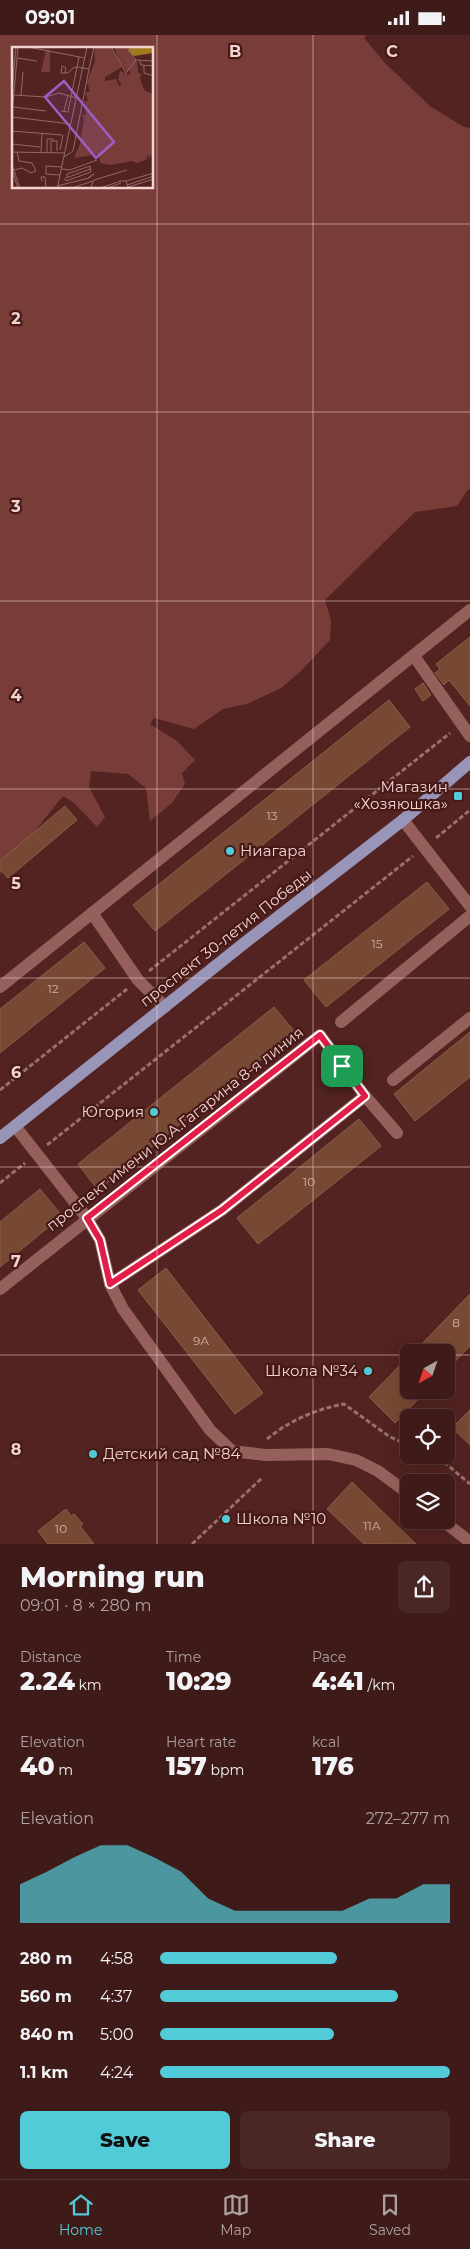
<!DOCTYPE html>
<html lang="en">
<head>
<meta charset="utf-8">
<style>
	:root { --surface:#3e1a18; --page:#492725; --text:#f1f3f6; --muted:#ada1a2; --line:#573837; --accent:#52cbd8 }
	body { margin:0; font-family:Montserrat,sans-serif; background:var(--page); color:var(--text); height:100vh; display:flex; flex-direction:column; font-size:19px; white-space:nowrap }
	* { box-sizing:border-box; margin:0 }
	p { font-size:16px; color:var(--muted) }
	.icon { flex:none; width:28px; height:28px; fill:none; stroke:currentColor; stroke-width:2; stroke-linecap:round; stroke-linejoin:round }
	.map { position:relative; height:1509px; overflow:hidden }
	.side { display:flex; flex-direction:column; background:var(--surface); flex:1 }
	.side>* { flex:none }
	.needle { width:32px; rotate:220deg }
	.tools { position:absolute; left:400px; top:1309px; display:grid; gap:10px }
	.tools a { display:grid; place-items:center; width:55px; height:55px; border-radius:8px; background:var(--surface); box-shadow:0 5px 20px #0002,0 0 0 1px var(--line); font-size:25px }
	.pin { position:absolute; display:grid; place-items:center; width:42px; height:42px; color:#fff; margin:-21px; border-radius:10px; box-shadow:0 2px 8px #0006 }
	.round { display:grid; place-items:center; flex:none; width:52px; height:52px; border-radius:8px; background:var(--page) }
	.summary { display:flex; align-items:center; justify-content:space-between; height:85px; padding:0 20px }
	h1 { font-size:28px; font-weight:800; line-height:38px }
	.metrics { display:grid; grid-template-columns:repeat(3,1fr); gap:8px; height:85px; padding:5px 20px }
	.metrics div { display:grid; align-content:center }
	.metrics b { font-size:25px; font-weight:800 }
	.metrics small { font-size:14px; font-weight:400 }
	.metrics p { font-size:14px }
	.chart { height:140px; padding:10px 20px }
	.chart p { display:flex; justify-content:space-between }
	.chart svg { width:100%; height:90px; margin-top:5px; fill:var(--accent); opacity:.7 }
	.button { display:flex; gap:10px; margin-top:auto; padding:10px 20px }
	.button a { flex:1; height:58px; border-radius:8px; background:var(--accent); color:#111; font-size:20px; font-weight:800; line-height:58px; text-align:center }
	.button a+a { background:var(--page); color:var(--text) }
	ul { padding:0 20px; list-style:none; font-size:16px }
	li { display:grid; grid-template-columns:80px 60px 1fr; align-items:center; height:38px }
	li i { height:12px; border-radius:6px; background:var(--accent) }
	.status { display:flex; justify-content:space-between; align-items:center; height:35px; padding:0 25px; background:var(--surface); direction:ltr }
	.status svg { height:14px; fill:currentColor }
	.menu { display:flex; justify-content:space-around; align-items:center; height:70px; border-top:1px solid var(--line); background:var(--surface); font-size:14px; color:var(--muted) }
	.menu a { display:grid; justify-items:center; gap:2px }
	.menu .active { color:var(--accent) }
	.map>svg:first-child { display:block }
	.green { fill:#783d39; fill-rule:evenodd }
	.building { fill:#774934; stroke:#8d5d48 }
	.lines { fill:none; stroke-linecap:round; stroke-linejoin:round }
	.path { stroke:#976f6b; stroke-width:3; stroke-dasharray:5 2.5; stroke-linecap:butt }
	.minor { stroke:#95605b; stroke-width:12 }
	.major { stroke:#9895b9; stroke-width:12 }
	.route-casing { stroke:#fff; stroke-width:10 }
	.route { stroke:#e11d48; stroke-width:6 }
	.grid { fill:none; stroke:#f2d3cf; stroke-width:1; stroke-opacity:0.55 }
	.poi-dot { fill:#52cbd8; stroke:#461917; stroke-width:2 }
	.labels { text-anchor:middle; stroke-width:4.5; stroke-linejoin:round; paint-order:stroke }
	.number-label { font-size:12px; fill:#d3b0a8 }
	.poi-label { font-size:15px; fill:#f2d3cf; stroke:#461917; text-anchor:end }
	.street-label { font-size:15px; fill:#f2d3cf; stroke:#461917 }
	.inset-road { fill:none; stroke:#926966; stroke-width:1 }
	.view { fill:#9f5ec4; fill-opacity:0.15; stroke:#9f5ec4; stroke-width:2.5 }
	.inset-edge { fill:none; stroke:#f2d3cf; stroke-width:2.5 }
	.grid-label { font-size:16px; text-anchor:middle; font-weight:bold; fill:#f2d3cf; stroke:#461917; stroke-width:4.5; stroke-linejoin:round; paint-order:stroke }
</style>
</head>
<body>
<div class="status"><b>09:01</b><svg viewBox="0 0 49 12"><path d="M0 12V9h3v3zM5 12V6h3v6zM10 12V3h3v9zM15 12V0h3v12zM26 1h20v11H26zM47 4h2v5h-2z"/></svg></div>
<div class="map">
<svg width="470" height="1509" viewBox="0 0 470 1509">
	<rect width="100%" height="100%" fill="#522320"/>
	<path class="green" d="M0 0H367L364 3 385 28 430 71 464 92 470 93V454L467 456 457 471 415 477 325 565 331 586 330 605 300 637 281 653 247 669 223 674 194 694 154 683 150 689 177 706 195 725 182 738 185 749 172 768 150 786 146 753 128 739 91 736 89 752 105 782 97 792 74 768 63 761 0 839ZM14 14H152V152H14Z"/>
	<g class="building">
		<path d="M470 602V671L449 645 444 650 435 638 440 634 436 629Z"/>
		<path d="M423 648 431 660 423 666 415 654Z"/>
		<path d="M389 665 410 692 155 896 133 870Z"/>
		<path d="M65 771 77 785 8 843 0 834V826Z"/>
		<path d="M427 847 449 874 326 972 304 945Z"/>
		<path d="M84 907 105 933 0 1018V974Z"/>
		<path d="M274 972 295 997 98 1155 78 1129Z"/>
		<path d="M470 997V1042L415 1086 394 1059Z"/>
		<path d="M359 1084 381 1111 258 1209 237 1183Z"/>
		<path d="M40 1154 62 1181 0 1232V1187Z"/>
		<path d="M166 1233 263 1358 235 1379 138 1255Z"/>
		<path d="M470 1259V1311L446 1336V1318H413Z"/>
		<path d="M409 1321V1355H427L395 1388 369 1362Z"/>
		<path d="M470 1375V1410L452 1393Z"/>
		<path d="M352 1447 416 1509H364L327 1474Z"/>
		<path d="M66 1474 71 1481 74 1479 83 1489 80 1491 94 1509H48L38 1496Z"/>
	</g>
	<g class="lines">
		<g class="path">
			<path d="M436 803 470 775"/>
			<path d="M149 936 450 698"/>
			<path d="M0 1055 127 954"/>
			<path d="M47 1110 413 821"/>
			<path d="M0 1148 25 1128"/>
			<path d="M267 1404C289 1386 316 1374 344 1369L390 1402 409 1410"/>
			<path d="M431 1420 439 1423 470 1449"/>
			<path d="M192 1509 262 1443"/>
		</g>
		<g class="minor">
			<path d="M414 621 470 701"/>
			<path d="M403 785 470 871"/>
			<path d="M92 878 138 945 165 972"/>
			<path d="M0 952 470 575"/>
			<path d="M341 987 470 881"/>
			<path d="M393 1045 470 983"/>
			<path d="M15 1091 87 1183 100 1205 110 1249 123 1274 210 1395 232 1416 265 1420 328 1419 356 1425 378 1436 409 1459"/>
			<path d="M110 1249 222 1175 365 1061"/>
			<path d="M0 1254 320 1000 365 1061 397 1098"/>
			<path d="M442 1485 470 1507"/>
		</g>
		<path class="major" d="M0 1103 247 906 403 785 470 727"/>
	</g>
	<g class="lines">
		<g class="route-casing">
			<path id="route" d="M320 1000 365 1061 222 1175 110 1249 100 1205 87 1183Z"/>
		</g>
		<use href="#route" class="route"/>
	</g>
	<path class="grid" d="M157 0V1509M313 0V1509M0 189H470M0 377H470M0 566H470M0 754H470M0 943H470M0 1132H470M0 1320H409M446 1320H470"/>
	<g class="poi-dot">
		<rect x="453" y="756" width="10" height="10" rx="2.5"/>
		<circle cx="230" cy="816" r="5"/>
		<circle cx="154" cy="1077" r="5"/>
		<circle cx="368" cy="1336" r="5"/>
		<circle cx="93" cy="1419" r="5"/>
		<circle cx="226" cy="1484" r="5"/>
	</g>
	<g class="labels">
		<g class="number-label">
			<text x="272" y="785">13</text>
			<text x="377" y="913">15</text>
			<text x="53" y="958">12</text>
			<text x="309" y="1151">10</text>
			<text x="456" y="1292">8</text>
			<text x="201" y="1310">9А</text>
			<text x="372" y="1495">11А</text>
			<text x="61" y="1498">10</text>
		</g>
		<g class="poi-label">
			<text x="448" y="757">Магазин<tspan x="448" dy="17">«Хозяюшка»</tspan></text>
			<text x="240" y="821" text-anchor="start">Ниагара</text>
			<text x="144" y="1082">Югория</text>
			<text x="358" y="1341">Школа №34</text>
			<text x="103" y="1424" text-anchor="start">Детский сад №84</text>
			<text x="236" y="1489" text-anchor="start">Школа №10</text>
		</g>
		<g class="street-label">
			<text transform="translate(226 903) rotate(-38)" y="5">проспект 30-летия Победы</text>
			<text transform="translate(175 1094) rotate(-38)" y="5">проспект имени Ю.А.Гагарина 8-я линия</text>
		</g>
	</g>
	<g transform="translate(12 12)">
		<rect width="141" height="141" fill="#522320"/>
		<path d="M82 0H98L110 20 93 30V34L104 32 107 39 110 37 106 33 108 24 118 28V23L115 25 107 13 102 0H113L125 15 126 26 141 30 129 27 128 31 132 43 141 47V110L138 108V112L136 108 134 113 125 116 120 114 99 118 88 116 87 107 62 111 68 97 72 73 70 68H74L72 54H76L73 46 78 44 75 35 83 14ZM34 3 38 4V25H29Z" fill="#783d39"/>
		<path d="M117 0H141V6L122 9 116 4Z" fill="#a07b1e"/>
		<path class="inset-road" d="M16 0 73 11M99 0 114 26 124 13M114 0 124 13 142 14M5 11 25 14M128 14 129 18 142 19M132 18V26L142 29M65 20 77 22 82 0M53 26 54 21 50 19 49 26H56L61 21 65 20M0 43 4 0M2 48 34 50 47 46 65 51M9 48 11 25M1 60 34 64M49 64 56 65 67 10M52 64 56 48M0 67 6 0M0 70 59 77M0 84 50 88M0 97 28 100M48 103 51 88M0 105 53 106M29 106 30 86M35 106V92H42M39 106V94H45V104M52 110 61 104 77 22M0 117 8 142M0 122 6 142M50 122 58 123 85 113M2 123 10 121 19 126 24 124 20 116 7 114 5 105M48 128 34 127V119L49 120M52 131 54 134 79 125 78 119 55 127V130M54 131 78 122M30 134 29 130H33L34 142M114 134 142 126M115 138 142 129M45 139 77 131 82 127 76 131M45 142 75 0M57 142 81 134M78 142 82 133 115 123M85 142 109 134H114L116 140 142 132M93 142 109 136"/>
		<path class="view" d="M52 34 102 95 84 111 33 50Z"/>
		<rect width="141" height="141" class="inset-edge"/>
	</g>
	<g class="grid-label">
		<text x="235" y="22">B</text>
		<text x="392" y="22">C</text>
		<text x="16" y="289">2</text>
		<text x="16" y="477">3</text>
		<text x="16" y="666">4</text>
		<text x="16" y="854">5</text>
		<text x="16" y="1043">6</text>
		<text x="16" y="1232">7</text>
		<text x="16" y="1420">8</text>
	</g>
</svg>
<div class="tools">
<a><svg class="needle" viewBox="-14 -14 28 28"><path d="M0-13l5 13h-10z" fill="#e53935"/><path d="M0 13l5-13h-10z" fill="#ada1a2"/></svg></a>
<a><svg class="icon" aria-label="locate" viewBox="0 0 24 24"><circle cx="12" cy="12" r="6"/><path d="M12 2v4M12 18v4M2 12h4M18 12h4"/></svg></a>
<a><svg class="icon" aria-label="layers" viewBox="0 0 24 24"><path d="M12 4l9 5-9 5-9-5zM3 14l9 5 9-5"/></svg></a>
</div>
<div class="pin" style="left:342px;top:1031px;background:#1e9e55"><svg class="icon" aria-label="arrive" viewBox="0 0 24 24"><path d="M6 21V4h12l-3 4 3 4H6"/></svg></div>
</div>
<section class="side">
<div class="summary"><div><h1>Morning run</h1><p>09:01 · 8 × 280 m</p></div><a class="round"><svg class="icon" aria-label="share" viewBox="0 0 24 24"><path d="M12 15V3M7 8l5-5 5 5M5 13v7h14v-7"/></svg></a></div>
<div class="metrics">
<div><p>Distance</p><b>2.24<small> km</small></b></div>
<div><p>Time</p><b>10:29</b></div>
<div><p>Pace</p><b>4:41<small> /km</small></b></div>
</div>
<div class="metrics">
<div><p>Elevation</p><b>40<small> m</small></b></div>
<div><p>Heart rate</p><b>157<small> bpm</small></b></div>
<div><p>kcal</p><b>176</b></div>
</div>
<div class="chart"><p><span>Elevation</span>272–277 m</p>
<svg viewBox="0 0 160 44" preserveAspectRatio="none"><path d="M0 44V25L10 19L20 12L30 6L40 6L50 12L60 19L70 32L80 38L90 38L100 38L110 38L120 38L130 32L140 32L150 25L160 25V44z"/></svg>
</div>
<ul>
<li><b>280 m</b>4:58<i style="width:61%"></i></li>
<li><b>560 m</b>4:37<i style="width:82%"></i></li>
<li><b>840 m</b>5:00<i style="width:60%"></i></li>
<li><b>1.1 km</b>4:24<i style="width:100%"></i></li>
</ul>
<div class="button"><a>Save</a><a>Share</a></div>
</section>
<nav class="menu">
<a class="active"><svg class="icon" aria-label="home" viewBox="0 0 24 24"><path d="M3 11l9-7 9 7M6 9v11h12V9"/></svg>Home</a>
<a><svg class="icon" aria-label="map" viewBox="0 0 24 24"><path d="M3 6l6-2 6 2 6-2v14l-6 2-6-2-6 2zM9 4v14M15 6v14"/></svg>Map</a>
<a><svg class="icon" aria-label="saved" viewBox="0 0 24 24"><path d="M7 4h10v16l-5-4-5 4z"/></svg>Saved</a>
</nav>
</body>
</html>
